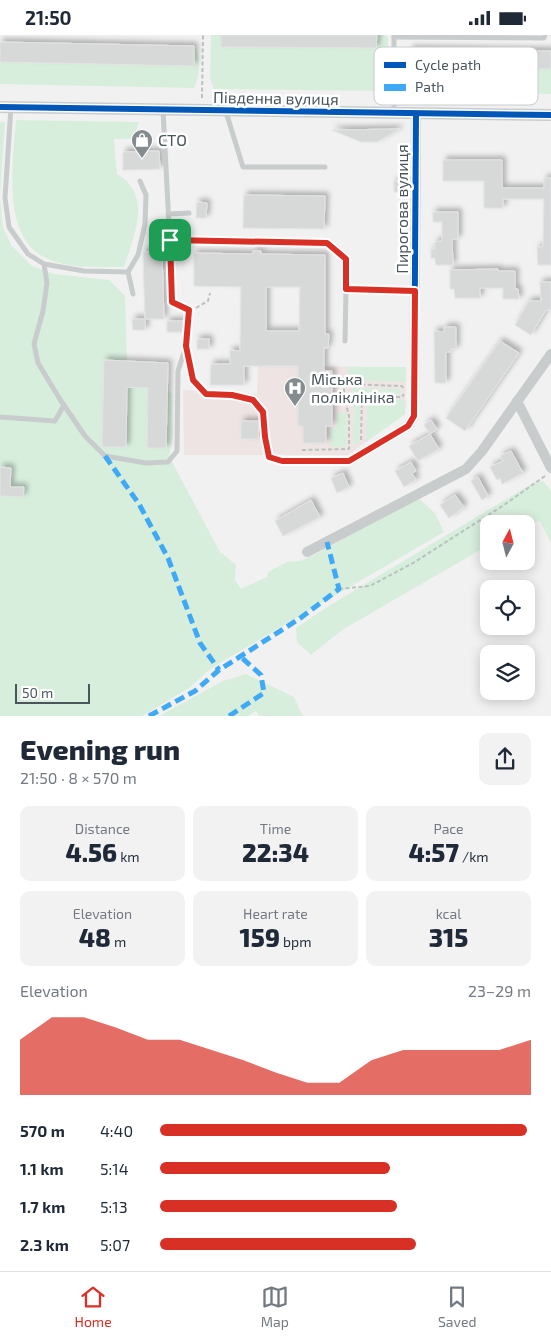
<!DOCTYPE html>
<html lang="en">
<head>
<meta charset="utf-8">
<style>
	:root { --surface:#fff; --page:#f2f2f3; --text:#1f2937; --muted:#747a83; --line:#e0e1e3; --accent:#d93025 }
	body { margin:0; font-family:"Exo 2",sans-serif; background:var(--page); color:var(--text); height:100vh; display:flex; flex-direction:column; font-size:19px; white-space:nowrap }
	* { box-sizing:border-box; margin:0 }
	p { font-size:16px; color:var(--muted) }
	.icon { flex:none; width:28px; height:28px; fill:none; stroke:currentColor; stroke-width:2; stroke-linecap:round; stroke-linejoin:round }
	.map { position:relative; height:681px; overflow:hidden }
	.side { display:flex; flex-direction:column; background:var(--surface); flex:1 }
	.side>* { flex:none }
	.needle { width:32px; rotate:7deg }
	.fabs { position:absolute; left:480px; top:480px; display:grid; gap:10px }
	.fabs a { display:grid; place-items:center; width:55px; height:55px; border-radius:10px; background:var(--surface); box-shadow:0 2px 12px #0003; font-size:25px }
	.scale { position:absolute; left:15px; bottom:12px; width:75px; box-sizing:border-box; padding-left:5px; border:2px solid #4a565b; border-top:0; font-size:14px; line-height:18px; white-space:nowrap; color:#4a565b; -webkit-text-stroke:4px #fff; paint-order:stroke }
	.pin { position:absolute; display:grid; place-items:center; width:42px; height:42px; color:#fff; margin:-21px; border-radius:10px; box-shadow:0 2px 8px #0006 }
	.round { display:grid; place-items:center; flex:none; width:52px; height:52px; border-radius:10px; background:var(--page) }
	.headline { display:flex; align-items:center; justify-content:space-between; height:85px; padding:0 20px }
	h1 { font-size:28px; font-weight:800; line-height:38px }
	.metrics { display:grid; grid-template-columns:repeat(3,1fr); gap:8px; height:85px; padding:5px 20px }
	.metrics div { display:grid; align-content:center; border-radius:10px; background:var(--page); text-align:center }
	.metrics b { font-size:25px; font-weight:800 }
	.metrics small { font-size:14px; font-weight:400 }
	.metrics p { font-size:14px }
	.chart { height:140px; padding:10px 20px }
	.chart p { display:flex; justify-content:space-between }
	.chart svg { width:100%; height:90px; margin-top:5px; fill:var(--accent); opacity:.7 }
	ul { padding:0 20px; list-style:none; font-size:16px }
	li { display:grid; grid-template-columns:80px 60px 1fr; align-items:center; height:38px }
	li i { height:12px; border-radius:6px; background:var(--accent) }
	.status { display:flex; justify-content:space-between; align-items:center; height:35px; padding:0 25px; background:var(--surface); direction:ltr }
	.status svg { height:14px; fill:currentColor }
	.dock { display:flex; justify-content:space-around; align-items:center; height:70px; border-top:1px solid var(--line); background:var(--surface); font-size:14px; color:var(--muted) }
	.dock a { display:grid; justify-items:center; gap:2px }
	.dock .current { color:var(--accent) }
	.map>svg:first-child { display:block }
	.medical { fill:#eee4e4 }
	.green { fill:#d8eedd }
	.building { fill:#d7d9d9; stroke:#e3e3e4; fill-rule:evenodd; filter:url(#shadow) }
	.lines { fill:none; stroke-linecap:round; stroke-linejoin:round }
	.path { stroke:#b9c3be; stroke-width:2; stroke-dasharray:4 2.5; stroke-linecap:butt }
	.service { stroke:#c9cccc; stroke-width:5 }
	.minor { stroke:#c9cccc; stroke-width:10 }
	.tertiary { stroke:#c9cccc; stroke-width:12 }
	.quiet { stroke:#3fa9f5; stroke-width:5; stroke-dasharray:10 5; stroke-linecap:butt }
	.cycleway-casing { stroke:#fff; stroke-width:9 }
	.cycleway { stroke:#0057b8; stroke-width:6 }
	.route-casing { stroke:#fff; stroke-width:10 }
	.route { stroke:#d93025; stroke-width:6 }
	.labels { text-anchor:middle; stroke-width:5; stroke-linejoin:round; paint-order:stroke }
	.street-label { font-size:16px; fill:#4a565b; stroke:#fff }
	.poi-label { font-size:16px; fill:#4a565b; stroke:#fff; text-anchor:start }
	.key { fill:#fff; stroke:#c9ccce; stroke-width:1 }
	.key-label { font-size:14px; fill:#4a565b }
</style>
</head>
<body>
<div class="status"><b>21:50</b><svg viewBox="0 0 49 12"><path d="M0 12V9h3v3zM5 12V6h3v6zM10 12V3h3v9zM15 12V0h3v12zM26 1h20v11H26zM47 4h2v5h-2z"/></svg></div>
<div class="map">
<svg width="551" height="681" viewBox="0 0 551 681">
	<defs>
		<filter id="shadow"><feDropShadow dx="3.5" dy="-3.5" stdDeviation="2.5" flood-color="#0004"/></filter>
	</defs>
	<rect width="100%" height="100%" fill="#f1f1f1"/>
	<path class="medical" d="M258 331 406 332 405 379 348 420H184L183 355 257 359Z"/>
	<g class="green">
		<path d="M211 0H221V12L376 13 377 0H385L388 3V51L382 56 214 54 210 44Z"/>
		<path d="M0 7V27L193 31 194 11C202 24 200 39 194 53L0 49Z"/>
		<path d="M410 14V32L551 34V59L405 56 401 52V22Z"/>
		<path d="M16 85 139 87 136 96 130 104H114L117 139C153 160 134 201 124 232 100 232 70 234 48 224 0 204 13 126 16 85Z"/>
		<path d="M0 87H5L0 162 3 192 11 210 32 231 54 239 109 245 125 261 127 326 104 325 103 351 167 354 172 359 173 400 169 421 221 519 222 518 236 530 235 545 241 554 267 542 268 537 287 527 300 526 312 521 418 463 435 478 444 497 228 623 209 635 189 653 142 681H0Z"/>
		<path d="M348 332H406V347L347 345Z"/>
		<path d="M353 353 401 354 400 359 353 358Z"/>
		<path d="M367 364 406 365 405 379 366 407Z"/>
		<path d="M354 365H360L359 409 353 408Z"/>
		<path d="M336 378H346V412H330V393H336Z"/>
		<path d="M543 446 551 456V508L540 486 526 490V489H489V510L342 595 311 620 297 607 296 593 327 572 533 448Z"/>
		<path d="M246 639 294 662 303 681H259L256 676 248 681H159L223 646Z"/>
	</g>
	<g class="building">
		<path d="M221 0H377L376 13 221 12Z"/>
		<path d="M0 7 194 11V31L0 27Z"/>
		<path d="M410 14 551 16V34L410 32Z"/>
		<path d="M400 94 377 107H361L332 95Z"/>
		<path d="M159 116 160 134 123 135V117Z"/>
		<path d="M443 125H502V153H544V143H551V230H538L537 212H543L544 164H503V173H484V146H443Z"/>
		<rect x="394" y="146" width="10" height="11"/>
		<path d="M244 160 325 161 324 194 243 193Z"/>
		<path d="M197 167 207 168 206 183H196Z"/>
		<path d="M433 177H458V204H452L453 230H436L435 223H431V214H435V207L442 206V187H433Z"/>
		<path d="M162 216 164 284H145L143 217Z"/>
		<path d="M253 216H261V219L325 220V299H329L328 313H324V336H332V391H326V408H303V391H298V331H244V350H210L211 329H230V315L240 316 241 252 194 251V218L253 219ZM266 252H300L299 296H266Z"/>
		<path d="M498 234V236H515V254H518L519 264H503V253H480V263H455L454 254H450V235Z"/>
		<path d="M540 247H551V275H546L531 300 515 290 529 266H541Z"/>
		<path d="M132 284H145V295H133Z"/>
		<rect x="167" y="286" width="16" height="11"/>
		<path d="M444 292H456V314H451V317H446V348H435L434 296 444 297Z"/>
		<rect x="197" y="304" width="12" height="10"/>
		<path d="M500 306 519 318 465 396 446 383Z"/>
		<path d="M104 325 168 328 166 413H147L148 353 127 352 126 412H102Z"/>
		<path d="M431 385 437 394 430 399 424 390Z"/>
		<path d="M241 386H259L258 404H241Z"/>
		<path d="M430 399 439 414 418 426 409 411Z"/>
		<path d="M511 416 523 438 502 449 500 443 497 445 490 432 503 426 500 421Z"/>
		<path d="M411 427 416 436 412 438 416 445 404 452 395 436Z"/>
		<path d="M0 432 11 433 10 452H24L23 462 0 461Z"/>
		<path d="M343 438 349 452 337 458 331 443Z"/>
		<path d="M478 442 488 461 482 465 471 446Z"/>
		<path d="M455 460 464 472 449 483 440 470Z"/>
		<path d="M311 465 320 482 283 501 275 486Z"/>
	</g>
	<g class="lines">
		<g class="path">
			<path d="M202 63 203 0"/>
			<path d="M196 273 208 266 210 258"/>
			<path d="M344 361 402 362 404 359"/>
			<path d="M361 405 362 361"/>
			<path d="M302 415 349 414V381L344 361V349L402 351 404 354"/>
			<path d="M339 554 370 551 413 528 504 470 545 441"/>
		</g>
		<g class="service">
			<path d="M394 0V78"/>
			<path d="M394 2 544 3 545 0"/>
			<path d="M11 72 5 163 9 192 28 219 44 229 84 236 128 237"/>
			<path d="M226 77 243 132H325"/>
			<path d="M168 179 189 178"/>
			<path d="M170 205 327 208 346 224V254L414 256"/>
			<path d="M44 229 47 248 43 276 34 309 38 328 61 366 85 401 105 421 146 428 168 427 177 416 178 336 186 311 189 275 173 267 163 75"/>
			<path d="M133 259 128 237 138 220 145 189 146 160 140 146"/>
			<path d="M345 306 346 254"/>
			<path d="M186 312 193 345 206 359 232 360 253 365 263 377 265 402 269 422 282 426H301"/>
			<path d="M0 382 55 386 64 370"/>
		</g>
		<g class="minor">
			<path d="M517 366 551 433"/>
			<path d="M301 426H349L408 391 414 381 416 79"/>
			<path d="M307 517 466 434 482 416 551 319"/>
		</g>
		<path class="tertiary" d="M0 72 551 80"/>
		<g class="quiet">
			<path d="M105 421 139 469 168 523 200 608 219 635"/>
			<path d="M149 681 195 656 219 635 299 584 339 554 327 507"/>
			<path d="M229 681 264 658 261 640 240 621"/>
		</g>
		<g class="cycleway-casing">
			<g id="cycleway">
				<path d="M0 72 551 80"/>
				<path d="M301 426H349L408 391 414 381 416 79"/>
			</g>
		</g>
		<use href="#cycleway" class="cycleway"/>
	</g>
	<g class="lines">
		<g class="route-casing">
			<path id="route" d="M170 205 327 208 346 224V254L415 256 414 381 408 391 349 426H282L269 422 265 402 263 377 253 365 232 360 206 359 193 345 186 311 189 275 172 267Z"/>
		</g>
		<use href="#route" class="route"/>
	</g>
	<defs>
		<g id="shop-pin" transform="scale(1.125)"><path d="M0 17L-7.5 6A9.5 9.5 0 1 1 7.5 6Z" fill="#848c90" stroke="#fff"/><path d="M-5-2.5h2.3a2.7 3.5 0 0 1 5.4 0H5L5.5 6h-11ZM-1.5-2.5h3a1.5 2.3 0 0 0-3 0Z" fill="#fff"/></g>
		<g id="hospital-pin" transform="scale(1.125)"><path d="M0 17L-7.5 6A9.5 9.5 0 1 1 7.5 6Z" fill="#848c90" stroke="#fff"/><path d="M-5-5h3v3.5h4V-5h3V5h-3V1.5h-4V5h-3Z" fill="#fff"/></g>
	</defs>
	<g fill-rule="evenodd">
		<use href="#shop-pin" x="142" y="105"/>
		<use href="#hospital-pin" x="295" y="353"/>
	</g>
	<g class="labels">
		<g class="street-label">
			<text transform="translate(276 63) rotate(1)" y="6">Південна вулиця</text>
			<text transform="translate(402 174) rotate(-90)" y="6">Пирогова вулиця</text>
		</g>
		<g class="poi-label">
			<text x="158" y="111">СТО</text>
			<text x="311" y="350">Міська<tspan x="311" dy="18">поліклініка</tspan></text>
		</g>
	</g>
	<rect x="374" y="12" width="164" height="58" rx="8" class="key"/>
	<rect x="384" y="27" width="22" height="6" fill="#0057b8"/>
	<rect x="384" y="49" width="22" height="7" fill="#3fa9f5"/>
	<g class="key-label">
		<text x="415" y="35">Cycle path</text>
		<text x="415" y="57">Path</text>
	</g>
</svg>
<div class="fabs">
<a><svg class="needle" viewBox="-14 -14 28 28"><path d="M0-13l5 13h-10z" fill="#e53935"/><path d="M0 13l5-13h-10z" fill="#747a83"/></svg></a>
<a><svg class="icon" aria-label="locate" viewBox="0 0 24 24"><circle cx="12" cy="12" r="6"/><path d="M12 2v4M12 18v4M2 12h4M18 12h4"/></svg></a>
<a><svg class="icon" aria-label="layers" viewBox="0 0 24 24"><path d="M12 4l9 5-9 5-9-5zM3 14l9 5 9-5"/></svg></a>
</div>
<div class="scale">50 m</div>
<div class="pin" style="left:170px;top:205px;background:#1e9e55"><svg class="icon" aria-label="arrive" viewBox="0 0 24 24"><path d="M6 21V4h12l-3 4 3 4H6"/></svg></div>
</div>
<section class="side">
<div class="headline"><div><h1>Evening run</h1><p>21:50 · 8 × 570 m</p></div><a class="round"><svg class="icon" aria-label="share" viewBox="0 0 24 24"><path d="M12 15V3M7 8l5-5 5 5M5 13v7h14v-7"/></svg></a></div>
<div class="metrics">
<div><p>Distance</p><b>4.56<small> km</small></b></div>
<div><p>Time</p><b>22:34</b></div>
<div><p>Pace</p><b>4:57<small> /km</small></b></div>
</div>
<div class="metrics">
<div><p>Elevation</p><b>48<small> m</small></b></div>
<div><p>Heart rate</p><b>159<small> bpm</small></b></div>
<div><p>kcal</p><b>315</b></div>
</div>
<div class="chart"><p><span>Elevation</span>23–29 m</p>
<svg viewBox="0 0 160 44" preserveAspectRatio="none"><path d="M0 44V17L10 6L20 6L30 11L40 17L50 17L60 22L70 27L80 33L90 38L100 38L110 27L120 22L130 22L140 22L150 22L160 17V44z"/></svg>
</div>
<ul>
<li><b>570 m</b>4:40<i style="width:99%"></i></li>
<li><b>1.1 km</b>5:14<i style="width:62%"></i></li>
<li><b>1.7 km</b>5:13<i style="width:64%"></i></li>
<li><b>2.3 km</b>5:07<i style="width:69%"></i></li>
</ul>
</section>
<nav class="dock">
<a class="current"><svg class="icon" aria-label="home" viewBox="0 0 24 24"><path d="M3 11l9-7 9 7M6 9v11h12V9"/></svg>Home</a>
<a><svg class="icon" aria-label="map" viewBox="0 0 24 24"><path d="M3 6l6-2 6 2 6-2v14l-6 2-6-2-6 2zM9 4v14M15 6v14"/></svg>Map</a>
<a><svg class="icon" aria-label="saved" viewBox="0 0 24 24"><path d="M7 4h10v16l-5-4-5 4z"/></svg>Saved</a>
</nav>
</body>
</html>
